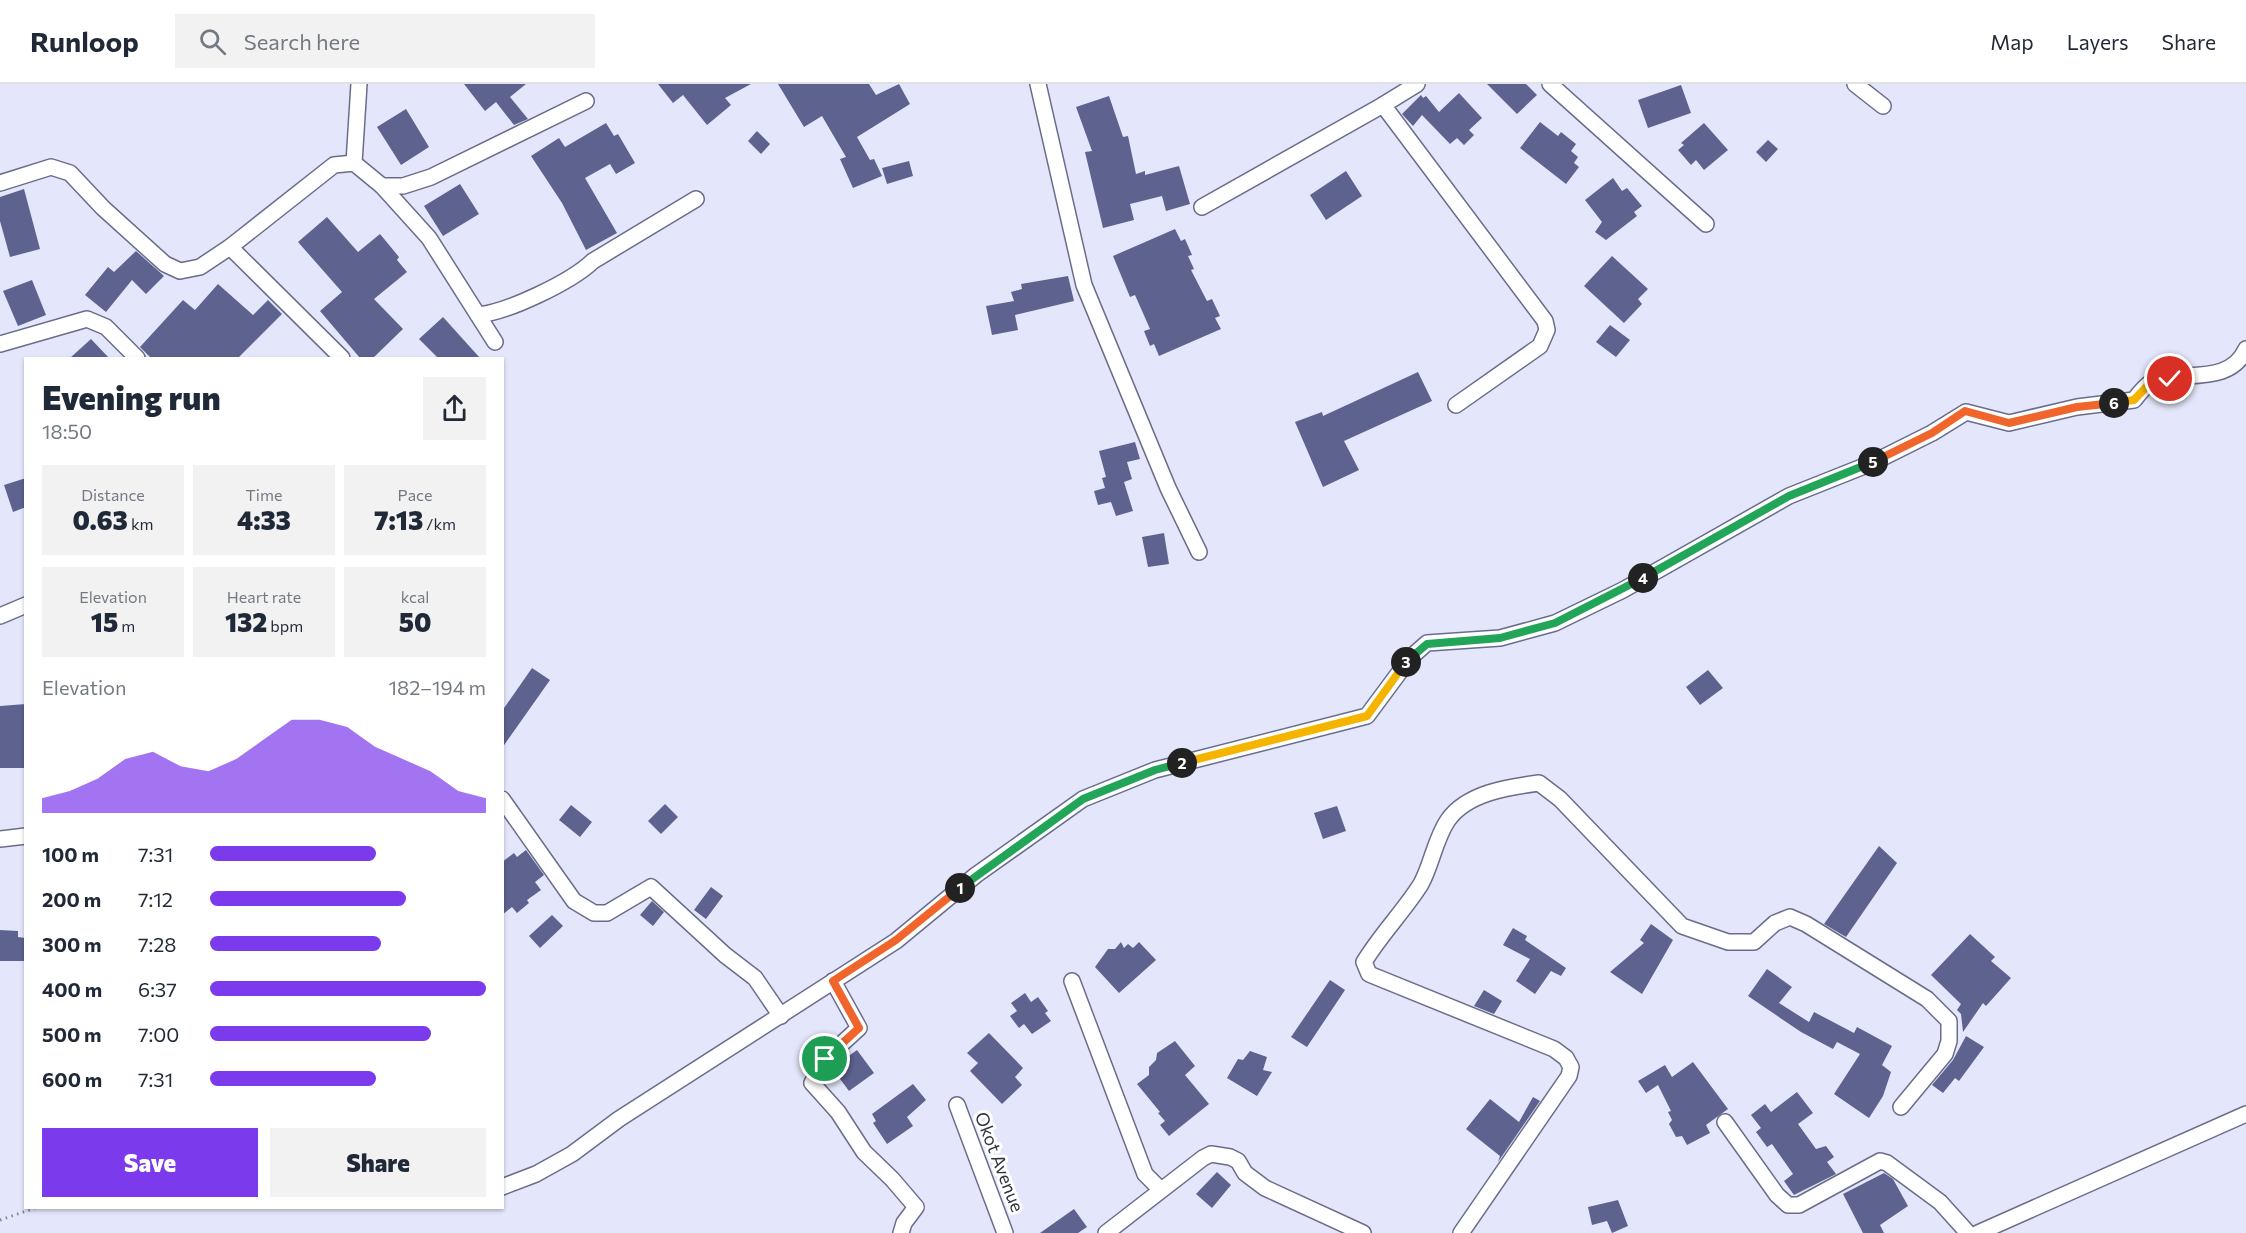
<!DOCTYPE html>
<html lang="en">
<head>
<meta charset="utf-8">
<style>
	:root { --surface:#fff; --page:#f2f2f3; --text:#1f2937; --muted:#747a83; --line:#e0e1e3; --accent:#7c3aed }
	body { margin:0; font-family:Commissioner,sans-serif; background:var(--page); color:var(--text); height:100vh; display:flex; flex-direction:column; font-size:22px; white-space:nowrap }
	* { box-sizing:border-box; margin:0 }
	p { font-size:20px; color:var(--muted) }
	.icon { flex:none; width:33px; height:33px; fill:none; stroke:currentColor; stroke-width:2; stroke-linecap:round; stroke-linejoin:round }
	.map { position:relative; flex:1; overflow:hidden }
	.sheet { position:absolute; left:24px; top:273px; width:480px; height:852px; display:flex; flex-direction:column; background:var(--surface); border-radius:0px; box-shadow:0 2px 4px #0004 }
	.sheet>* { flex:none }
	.pin { position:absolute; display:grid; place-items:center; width:51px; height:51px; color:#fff; margin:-26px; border:3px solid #fff; border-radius:50%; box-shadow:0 2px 6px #0007 }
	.km { position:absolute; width:30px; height:30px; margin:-15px; border-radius:50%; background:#222; color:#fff; font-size:16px; line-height:30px; text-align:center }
	.round { display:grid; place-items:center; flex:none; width:63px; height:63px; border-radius:0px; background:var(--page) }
	.overview { display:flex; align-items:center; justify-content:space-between; height:102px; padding:0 18px }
	h1 { font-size:33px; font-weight:800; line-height:45px }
	.metrics { display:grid; grid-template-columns:repeat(3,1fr); gap:9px; height:102px; padding:6px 18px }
	.metrics div { display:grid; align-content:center; border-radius:0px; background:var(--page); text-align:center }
	.metrics b { font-size:26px; font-weight:800 }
	.metrics small { font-size:16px; font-weight:400 }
	.metrics p { font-size:16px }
	.chart { height:168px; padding:12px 18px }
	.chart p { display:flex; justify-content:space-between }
	.chart svg { width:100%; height:108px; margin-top:6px; fill:var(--accent); opacity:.7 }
	.action { display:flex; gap:12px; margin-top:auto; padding:12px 18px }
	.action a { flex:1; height:69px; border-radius:0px; background:var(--accent); color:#fff; font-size:24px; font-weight:800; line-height:69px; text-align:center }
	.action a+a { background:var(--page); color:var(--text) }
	ul { padding:0 18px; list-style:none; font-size:20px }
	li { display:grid; grid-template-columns:96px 72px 1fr; align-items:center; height:45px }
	li i { height:15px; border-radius:8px; background:var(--accent) }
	header { display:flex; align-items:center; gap:36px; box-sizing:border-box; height:84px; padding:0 30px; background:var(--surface); border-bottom:2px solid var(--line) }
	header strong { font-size:28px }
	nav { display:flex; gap:33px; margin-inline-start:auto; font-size:21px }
	.search { width:420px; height:54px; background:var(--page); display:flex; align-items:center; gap:15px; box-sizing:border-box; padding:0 21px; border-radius:0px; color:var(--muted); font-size:22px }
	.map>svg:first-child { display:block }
	.building { fill:#5d628f }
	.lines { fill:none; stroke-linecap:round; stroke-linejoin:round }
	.street-casing { stroke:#696d8a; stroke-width:18 }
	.path { stroke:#838595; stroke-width:3; stroke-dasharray:1.5 4.5; stroke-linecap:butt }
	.street { stroke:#fff; stroke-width:15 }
	.split-1-casing { stroke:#fff; stroke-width:12 }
	.split-2-casing { stroke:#fff; stroke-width:12 }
	.split-3-casing { stroke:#fff; stroke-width:12 }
	.split-4-casing { stroke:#fff; stroke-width:12 }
	.split-5-casing { stroke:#fff; stroke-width:12 }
	.split-6-casing { stroke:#fff; stroke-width:12 }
	.split-7-casing { stroke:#fff; stroke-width:12 }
	.split-1 { stroke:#f0652b; stroke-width:8 }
	.split-2 { stroke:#22a559; stroke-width:8 }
	.split-3 { stroke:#f5b400; stroke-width:8 }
	.split-4 { stroke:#22a559; stroke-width:8 }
	.split-5 { stroke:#22a559; stroke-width:8 }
	.split-6 { stroke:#f0652b; stroke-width:8 }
	.split-7 { stroke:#f5b400; stroke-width:8 }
	.labels { text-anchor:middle; stroke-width:6; stroke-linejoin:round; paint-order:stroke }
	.street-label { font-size:18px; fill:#323340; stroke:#fff }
</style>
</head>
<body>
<header>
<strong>Runloop</strong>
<div class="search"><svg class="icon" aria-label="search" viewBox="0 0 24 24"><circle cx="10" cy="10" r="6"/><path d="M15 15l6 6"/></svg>Search here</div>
<nav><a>Map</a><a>Layers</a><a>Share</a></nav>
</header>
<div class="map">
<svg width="2246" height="1149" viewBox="0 0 2246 1149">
	<rect width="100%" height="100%" fill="#e4e7fb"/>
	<g class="building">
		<path d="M464 0H526L510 13 528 35 514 41 496 18 485 27Z"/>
		<path d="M658 0H751L725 14 731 21 707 41 683 11 673 19Z"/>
		<path d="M778 0H869L876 11 899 0 910 20 857 53 870 76 874 75 882 92 853 104 840 75 846 73 822 32 804 43Z"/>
		<path d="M1487 0H1526L1537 11 1517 30Z"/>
		<path d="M1681 1 1691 29 1648 44 1638 16Z"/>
		<path d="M1459 9 1482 34 1469 46 1474 51 1464 61 1457 54 1450 60 1422 31 1413 42 1402 30 1421 11 1423 14 1426 12 1439 28Z"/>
		<path d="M1109 12 1123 53 1128 52 1136 90 1145 87V91L1179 82 1190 120 1166 127 1162 112 1130 120 1134 136 1103 144 1085 68 1092 67 1076 23Z"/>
		<path d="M406 25 429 63 401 81 377 43Z"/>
		<path d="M1540 38 1558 52 1561 48 1576 60 1571 67 1578 73 1574 79 1579 83 1566 100 1520 64Z"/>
		<path d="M606 39 614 52 618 50 635 79 616 90 610 80 585 94 617 149 586 166 562 119 531 72 559 54 565 63Z"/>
		<path d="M1704 39 1728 66 1704 86 1696 76 1691 81 1678 66 1684 61 1681 59Z"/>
		<path d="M757 47 770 60 761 70 748 57Z"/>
		<path d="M1768 56 1778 65 1766 78 1756 68Z"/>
		<path d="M909 77 913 92 887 100 882 84Z"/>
		<path d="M1346 87 1362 112 1326 136 1310 111Z"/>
		<path d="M1613 94 1622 107 1627 104 1642 122 1634 128 1637 132 1606 156 1595 148 1602 138 1585 116Z"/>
		<path d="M460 100 479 130 443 152 424 122Z"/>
		<path d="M24 105 40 165 10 173 0 137V113Z"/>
		<path d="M327 133 358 168 380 150 399 173 397 176 407 188 374 215 403 245 373 274H360L320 227 342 208 298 158Z"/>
		<path d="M1175 145 1181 157 1185 155 1192 171 1188 172 1194 185 1191 186 1207 217 1212 215 1220 232 1215 234 1221 245 1159 272 1154 260 1150 262 1144 247 1150 245 1135 211 1130 213 1113 172Z"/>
		<path d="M136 167 164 192 146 210 132 196 106 228 85 211 108 183 114 188Z"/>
		<path d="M1612 172 1648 205 1638 215 1642 220 1624 239 1584 202Z"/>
		<path d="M1068 192 1074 217 1015 231 1018 246 992 251 986 222 1014 217 1011 208 1022 205 1021 200Z"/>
		<path d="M32 196 46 231 18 242 3 207Z"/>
		<path d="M218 200 253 231 268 216 282 230 238 274H151L140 263 183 216 195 226Z"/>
		<path d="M443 233 480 274H438L419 255Z"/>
		<path d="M1610 241 1630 256 1616 273 1596 258Z"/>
		<path d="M91 255 109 274H70Z"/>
		<path d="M1418 288 1432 317 1344 357 1359 386 1323 403 1295 338 1322 328 1323 332Z"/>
		<path d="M1135 358 1140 375 1127 378 1132 395 1124 398 1133 427 1116 432 1111 418 1098 421 1094 407 1105 404 1102 394 1106 393 1099 367Z"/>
		<path d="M26 394V423L13 428 4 401Z"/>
		<path d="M1164 449 1169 480 1148 483 1142 453Z"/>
		<path d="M532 584 550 596 502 664V627Z"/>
		<path d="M1708 586 1723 604 1700 621 1686 603Z"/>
		<path d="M26 620V684H0V622Z"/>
		<path d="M665 720 678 733 661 750 648 737Z"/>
		<path d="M571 721 592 738 580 753 559 736Z"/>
		<path d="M1337 722 1346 747 1323 755 1314 729Z"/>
		<path d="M1879 762 1897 779 1846 853 1824 840Z"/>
		<path d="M526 766 544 791 535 798 541 806 527 816 529 819 517 829 512 823 502 831V778L514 769 517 773Z"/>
		<path d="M711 803 723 812 706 835 694 826Z"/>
		<path d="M652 817 664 828 653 842 640 831Z"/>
		<path d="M552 831 563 842 540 864 529 852Z"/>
		<path d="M1651 840 1673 856 1642 910 1610 888 1644 859 1640 856Z"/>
		<path d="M1513 844 1527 852 1525 856 1566 884 1561 892 1551 887 1535 910 1516 897 1530 875 1503 861Z"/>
		<path d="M0 846 18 847V853L26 854V877H0Z"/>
		<path d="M1970 850 1995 873 1991 877 2011 894 1986 922 1983 919 1963 948 1961 930 1957 926 1961 920 1931 891Z"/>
		<path d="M1121 858 1124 864 1128 860 1133 864 1139 858 1156 876 1119 909 1095 883 1108 865H1115Z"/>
		<path d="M1767 885 1792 903 1779 919 1809 938 1814 928 1854 949 1857 943 1892 962 1882 981 1891 988 1883 1012 1869 1034 1834 1010 1860 970 1837 958 1833 965 1801 948 1748 912Z"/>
		<path d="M1330 896 1345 906 1307 963 1291 953Z"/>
		<path d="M1484 906 1502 917 1494 930 1474 922Z"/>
		<path d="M1025 909 1031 918 1038 913 1048 927 1045 929 1051 937 1032 950 1024 940 1019 944 1010 932 1017 927 1011 919Z"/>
		<path d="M989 949 1023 984 1015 993 1022 1001 1002 1020 970 987 978 979 967 969Z"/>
		<path d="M1966 952 1984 963 1959 997 1955 994 1943 1009 1932 1001 1953 976Z"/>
		<path d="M1175 957 1195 982 1185 991 1209 1020 1169 1052 1160 1041 1165 1037 1158 1029 1160 1028 1137 1000 1149 991V983L1156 976 1157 969Z"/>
		<path d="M857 966 874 989 849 1007 832 984Z"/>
		<path d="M1250 967 1267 973 1263 986 1272 988 1257 1012 1227 994 1238 975 1243 976Z"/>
		<path d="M1693 978 1728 1025 1706 1041 1710 1049 1687 1061 1682 1052 1676 1053 1669 1040 1672 1036 1668 1028 1671 1027 1658 1001 1646 1009 1638 997 1665 981 1672 993Z"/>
		<path d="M913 1000 926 1016 907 1033 913 1042 887 1060 873 1039 876 1037 872 1030Z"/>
		<path d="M1797 1008 1813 1029 1798 1040 1816 1065 1826 1062 1834 1073 1827 1078 1836 1090 1794 1111 1784 1097 1793 1090 1772 1060 1767 1063 1756 1048 1761 1044 1751 1031 1765 1020 1771 1028Z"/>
		<path d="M1533 1013 1540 1017 1498 1078 1500 1072 1466 1045 1490 1015 1519 1038Z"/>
		<path d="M1217 1088 1231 1101 1212 1124 1196 1110Z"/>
		<path d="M1884 1089 1893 1095 1908 1122 1880 1141 1884 1149H1863L1843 1110Z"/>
		<path d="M1618 1116 1628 1142 1612 1149 1607 1137 1592 1141 1588 1123Z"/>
		<path d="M1074 1125 1087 1143 1078 1149H1040Z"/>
	</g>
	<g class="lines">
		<g class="street-casing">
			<g id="street">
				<path d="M1038 0 1084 201 1168 404 1199 468"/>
				<path d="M1417 0 1383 21 1545 237 1547 246 1540 262 1456 321"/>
				<path d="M1550 0 1706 140"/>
				<path d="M1855 0 1883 22"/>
				<path d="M354 79 359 0"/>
				<path d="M0 99 51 83 70 89 103 124 165 180 180 187 200 183 230 163 334 81 354 79 382 102 429 154 495 258"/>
				<path d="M382 102H403L431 93 586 17"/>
				<path d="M1202 123 1383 21"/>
				<path d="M230 163 342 274"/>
				<path d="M478 231C508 228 571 198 593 177L696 115"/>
				<path d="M0 260 87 235 106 243 137 274"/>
				<path d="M0 532 26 521"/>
				<path d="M502 715 574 817 594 829H607L651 803 725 871 755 894 781 932"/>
				<path d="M0 755 26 752"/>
				<path d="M833 897 859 944 825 975 812 999 838 1028 864 1068 892 1095 916 1123 904 1139 901 1149"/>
				<path d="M1072 897 1145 1090 1161 1106"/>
				<path d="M957 1021 1005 1149"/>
				<path d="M1725 1038 1777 1111 1788 1121H1799L1880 1077 1887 1079 1940 1118 1968 1149"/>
				<path d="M502 1103 536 1090 572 1070 619 1035 896 857 976 791 1083 715 1155 686 1367 632 1410 574 1427 559 1500 554 1555 539 1623 506 1789 412 1872 379 1932 349 1966 328 2009 339 2077 323 2134 316C2138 311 2144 303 2150 299 2176 284 2229 304 2246 265"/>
				<path d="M1106 1149 1203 1074 1211 1070 1230 1073 1238 1077 1245 1089 1265 1104 1363 1149"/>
				<path d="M1461 1149 1569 992 1571 983 1566 974 1554 965 1369 890 1364 878C1381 850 1404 827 1421 800 1432 780 1435 755 1448 736 1467 709 1508 703 1539 699L1560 715 1682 842 1728 858H1754L1775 839 1790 833 1806 840 1927 915 1949 937V957L1945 970 1901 1023"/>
				<path d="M1978 1149 2246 1030"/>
			</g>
		</g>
		<path class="path" d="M0 1136 35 1124"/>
		<use href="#street" class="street"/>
	</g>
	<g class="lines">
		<g class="split-1-casing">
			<path id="split-1" d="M825 975 859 944 833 897 896 856 960 804"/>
		</g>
		<g class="split-2-casing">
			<path id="split-2" d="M960 804 1083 715 1155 686 1182 679"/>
		</g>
		<g class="split-3-casing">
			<path id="split-3" d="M1182 679 1367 632 1406 578"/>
		</g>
		<g class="split-4-casing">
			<path id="split-4" d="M1406 578 1427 560 1500 554 1555 539 1643 494"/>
		</g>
		<g class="split-5-casing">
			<path id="split-5" d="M1643 494 1789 412 1873 378"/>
		</g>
		<g class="split-6-casing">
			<path id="split-6" d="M1873 378 1932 349 1965 327 2009 339 2077 323 2114 319"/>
		</g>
		<g class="split-7-casing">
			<path id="split-7" d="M2114 319 2134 316 2150 299 2170 295"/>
		</g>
		<use href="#split-1" class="split-1"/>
		<use href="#split-2" class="split-2"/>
		<use href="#split-3" class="split-3"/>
		<use href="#split-4" class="split-4"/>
		<use href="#split-5" class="split-5"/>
		<use href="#split-6" class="split-6"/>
		<use href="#split-7" class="split-7"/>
	</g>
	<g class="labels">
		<g class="street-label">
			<text transform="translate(999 1078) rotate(69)" y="6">Okot Avenue</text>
		</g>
	</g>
</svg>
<div class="pin" style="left:825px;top:975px;background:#1e9e55"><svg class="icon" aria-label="arrive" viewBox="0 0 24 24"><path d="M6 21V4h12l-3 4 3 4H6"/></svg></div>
<div class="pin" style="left:2170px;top:295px;background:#d93025"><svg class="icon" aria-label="check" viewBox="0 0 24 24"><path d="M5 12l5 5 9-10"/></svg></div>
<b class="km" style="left:960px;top:804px">1</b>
<b class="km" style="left:1182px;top:679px">2</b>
<b class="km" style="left:1406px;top:578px">3</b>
<b class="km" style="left:1643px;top:494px">4</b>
<b class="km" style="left:1873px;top:378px">5</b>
<b class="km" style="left:2114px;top:319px">6</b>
<section class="sheet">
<div class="overview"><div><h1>Evening run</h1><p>18:50</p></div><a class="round"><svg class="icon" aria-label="share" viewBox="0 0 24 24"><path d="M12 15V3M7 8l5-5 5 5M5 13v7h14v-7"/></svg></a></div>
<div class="metrics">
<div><p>Distance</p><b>0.63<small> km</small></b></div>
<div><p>Time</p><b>4:33</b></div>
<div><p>Pace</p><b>7:13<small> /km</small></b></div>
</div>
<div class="metrics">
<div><p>Elevation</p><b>15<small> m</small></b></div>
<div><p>Heart rate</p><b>132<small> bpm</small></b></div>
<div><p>kcal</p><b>50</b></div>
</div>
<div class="chart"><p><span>Elevation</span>182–194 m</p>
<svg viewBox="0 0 160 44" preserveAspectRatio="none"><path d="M0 44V38L10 35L20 30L30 22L40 19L50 25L60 27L70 22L80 14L90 6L100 6L110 9L120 17L130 22L140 27L150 35L160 38V44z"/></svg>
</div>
<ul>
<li><b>100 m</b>7:31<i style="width:60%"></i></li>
<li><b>200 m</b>7:12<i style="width:71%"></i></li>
<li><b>300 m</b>7:28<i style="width:62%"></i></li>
<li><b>400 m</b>6:37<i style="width:100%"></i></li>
<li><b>500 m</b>7:00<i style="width:80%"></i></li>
<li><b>600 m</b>7:31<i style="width:60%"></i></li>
</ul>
<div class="action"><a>Save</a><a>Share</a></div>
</section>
</div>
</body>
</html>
